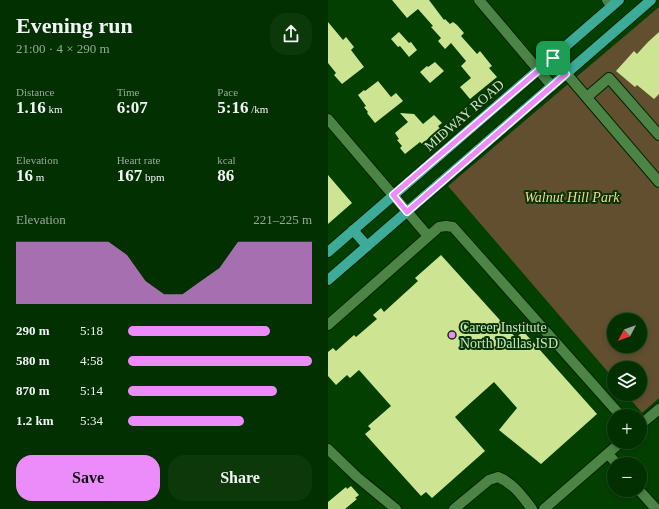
<!DOCTYPE html>
<html lang="en">
<head>
<meta charset="utf-8">
<style>
	:root { --surface:#023000; --page:#0c380a; --text:#f1f3f6; --muted:#96a999; --line:#234b22; --accent:#ec8cfb }
	body { margin:0; font-family:Georgia,serif; background:var(--page); color:var(--text); height:100vh; display:flex; flex-direction:column; font-size:15px; white-space:nowrap }
	* { box-sizing:border-box; margin:0 }
	p { font-size:13px; color:var(--muted) }
	.icon { flex:none; width:22px; height:22px; fill:none; stroke:currentColor; stroke-width:2; stroke-linecap:round; stroke-linejoin:round }
	.map { position:relative; flex:1; overflow:hidden }
	.side { display:flex; flex-direction:column; background:var(--surface); width:328px }
	.side>* { flex:none }
	.needle { width:26px; rotate:229deg }
	.tools { position:absolute; left:279px; top:313px; display:grid; gap:8px }
	.tools a { display:grid; place-items:center; width:40px; height:40px; border-radius:50%; background:var(--surface); box-shadow:0 2px 6px #0003,0 0 0 1px var(--line); font-size:20px }
	.pin { position:absolute; display:grid; place-items:center; width:34px; height:34px; color:#fff; margin:-17px; border-radius:8px; box-shadow:0 2px 6px #0006 }
	.round { display:grid; place-items:center; flex:none; width:42px; height:42px; border-radius:16px; background:var(--page) }
	.summary { display:flex; align-items:center; justify-content:space-between; height:68px; padding:0 16px }
	h1 { font-size:22px; font-weight:700; line-height:30px }
	.stats { display:grid; grid-template-columns:repeat(3,1fr); gap:6px; height:68px; padding:4px 16px }
	.stats div { display:grid; align-content:center }
	.stats b { font-size:17px; font-weight:700 }
	.stats small { font-size:11px; font-weight:400 }
	.stats p { font-size:11px }
	.chart { height:112px; padding:8px 16px }
	.chart p { display:flex; justify-content:space-between }
	.chart svg { width:100%; height:72px; margin-top:4px; fill:var(--accent); opacity:.7 }
	.action { display:flex; gap:8px; margin-top:auto; padding:8px 16px }
	.action a { flex:1; height:46px; border-radius:16px; background:var(--accent); color:#111; font-size:16px; font-weight:700; line-height:46px; text-align:center }
	.action a+a { background:var(--page); color:var(--text) }
	ul { padding:0 16px; list-style:none; font-size:13px }
	li { display:grid; grid-template-columns:64px 48px 1fr; align-items:center; height:30px }
	li i { height:10px; border-radius:5px; background:var(--accent) }
	main { display:flex; flex:1; min-height:0 }
	.map>svg:first-child { display:block }
	.green { fill:#614f2f; fill-rule:evenodd }
	.building { fill:#cde592 }
	.lines { fill:none; stroke-linecap:round; stroke-linejoin:round }
	.minor-casing { stroke:#052203; stroke-width:12 }
	.major-casing { stroke:#052203; stroke-width:12 }
	.minor { stroke:#4c8446; stroke-width:10 }
	.major { stroke:#3cac99; stroke-width:10 }
	.route-casing { stroke:#fff; stroke-width:8 }
	.route { stroke:#ec8cfb; stroke-width:5 }
	.poi-dot { fill:#ec8cfb; stroke:#083404; stroke-width:1.5 }
	.labels { text-anchor:middle; stroke-width:4; stroke-linejoin:round; paint-order:stroke }
	.street-label { font-size:14px; fill:#c6e4c3; stroke:#083404 }
	.park-label { font-size:14px; font-style:italic; fill:#f8d595; stroke:#083404 }
	.poi-label { font-size:14px; fill:#c6e4c3; stroke:#083404; text-anchor:start }
</style>
</head>
<body>
<main>
<section class="side">
<div class="summary"><div><h1>Evening run</h1><p>21:00 · 4 × 290 m</p></div><a class="round"><svg class="icon" aria-label="share" viewBox="0 0 24 24"><path d="M12 15V3M7 8l5-5 5 5M5 13v7h14v-7"/></svg></a></div>
<div class="stats">
<div><p>Distance</p><b>1.16<small> km</small></b></div>
<div><p>Time</p><b>6:07</b></div>
<div><p>Pace</p><b>5:16<small> /km</small></b></div>
</div>
<div class="stats">
<div><p>Elevation</p><b>16<small> m</small></b></div>
<div><p>Heart rate</p><b>167<small> bpm</small></b></div>
<div><p>kcal</p><b>86</b></div>
</div>
<div class="chart"><p><span>Elevation</span>221–225 m</p>
<svg viewBox="0 0 160 44" preserveAspectRatio="none"><path d="M0 44V6L10 6L20 6L30 6L40 6L50 6L60 14L70 30L80 38L90 38L100 30L110 22L120 6L130 6L140 6L150 6L160 6V44z"/></svg>
</div>
<ul>
<li><b>290 m</b>5:18<i style="width:77%"></i></li>
<li><b>580 m</b>4:58<i style="width:100%"></i></li>
<li><b>870 m</b>5:14<i style="width:81%"></i></li>
<li><b>1.2 km</b>5:34<i style="width:63%"></i></li>
</ul>
<div class="action"><a>Save</a><a>Share</a></div>
</section>
<div class="map">
<svg width="331" height="509" viewBox="0 0 331 509">
	<rect width="100%" height="100%" fill="#034000"/>
	<path class="green" d="M331 7V398L314 413 298 394H312V368H286V379L120 186ZM286 320H312V346H286Z"/>
	<g class="building">
		<path d="M64 0H101L116 20 117 19 122 24 125 22 129 25 136 33 133 36 149 54 152 51 164 66 161 68 169 77 142 99 132 87 143 78 133 66 138 61 123 43 117 49 110 41 113 38 103 27 105 26 90 9 79 18Z"/>
		<path d="M0 22 15 40 18 37 26 47 23 50 36 67 14 84 6 75 8 73 0 63Z"/>
		<path d="M71 32 81 43 83 42 89 50 81 57 72 46 70 47 63 39Z"/>
		<path d="M331 32V94L326 99 309 85 307 87 288 71 306 51 309 54 320 42Z"/>
		<path d="M107 62 116 71 102 83 92 72 99 66 100 67Z"/>
		<path d="M50 81 63 97 68 93 75 101 47 123 39 113 40 112 36 107 38 106 30 95 36 90 37 91Z"/>
		<path d="M72 113 86 114 95 124 106 115 114 123 110 126 117 135 109 142 103 136 94 144 92 142 77 154 72 148 74 146 69 140 71 139 67 133 80 122Z"/>
		<path d="M0 175 24 203 0 224Z"/>
		<path d="M113 255 188 338 195 331 269 414 213 464 171 430 189 408 166 382 127 417 157 451 104 498 98 492 93 496 37 434 43 429 40 426 63 406 31 370 22 378 19 375 8 385 0 376V352L5 348 8 351 26 335 28 337 49 319 45 315 53 308 56 312 90 281 87 278Z"/>
		<path d="M23 486 31 495 27 498 29 499 17 509H0V502L18 487 19 489Z"/>
	</g>
	<g class="lines">
		<g class="minor-casing">
			<g id="minor">
				<path d="M151 0 224 86"/>
				<path d="M279 0 284 6"/>
				<path d="M225 58 331 182"/>
				<path d="M259 97 281 78 331 135"/>
				<path d="M0 119 100 236"/>
				<path d="M0 325 111 227 118 226 125 227 293 416"/>
				<path d="M312 425 331 409"/>
				<path d="M0 449 29 477 68 509"/>
				<path d="M280 454 289 464"/>
				<path d="M311 490 328 509"/>
				<path d="M126 509 161 480 170 477C185 483 194 496 204 509"/>
				<path d="M216 509 293 442"/>
			</g>
		</g>
		<g class="major-casing">
			<g id="major">
				<path d="M25 230 39 246"/>
				<path d="M0 252 291 0"/>
				<path d="M0 280 323 0"/>
			</g>
		</g>
		<use href="#minor" class="minor"/>
		<use href="#major" class="major"/>
	</g>
	<g class="lines">
		<g class="route-casing">
			<path id="route" d="M225 58 238 74 79 212 65 195Z"/>
		</g>
		<use href="#route" class="route"/>
	</g>
	<circle class="poi-dot" cx="124" cy="335" r="4"/>
	<g class="labels">
		<g class="street-label">
			<text transform="translate(136 115) rotate(-41)" y="5">MIDWAY ROAD</text>
		</g>
		<g class="park-label">
			<text x="244" y="202">Walnut Hill Park</text>
		</g>
		<g class="poi-label">
			<text x="132" y="332">Career Institute<tspan x="132" dy="16">North Dallas ISD</tspan></text>
		</g>
	</g>
</svg>
<div class="tools">
<a><svg class="needle" viewBox="-14 -14 28 28"><path d="M0-13l5 13h-10z" fill="#e53935"/><path d="M0 13l5-13h-10z" fill="#96a999"/></svg></a>
<a><svg class="icon" aria-label="layers" viewBox="0 0 24 24"><path d="M12 4l9 5-9 5-9-5zM3 14l9 5 9-5"/></svg></a>
<a>+</a>
<a>−</a>
</div>
<div class="pin" style="left:225px;top:58px;background:#1e9e55"><svg class="icon" aria-label="arrive" viewBox="0 0 24 24"><path d="M6 21V4h12l-3 4 3 4H6"/></svg></div>
</div>
</main>
</body>
</html>
